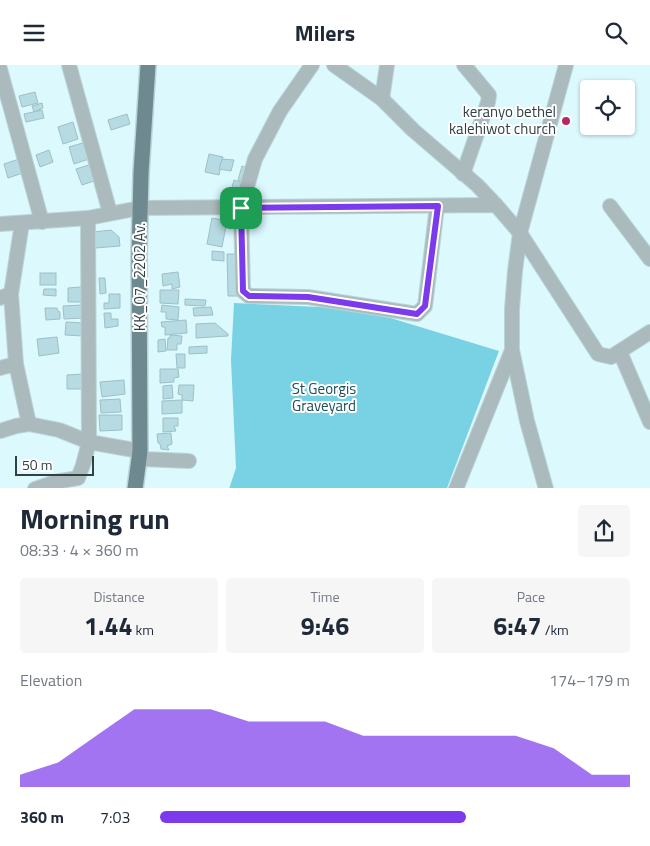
<!DOCTYPE html>
<html lang="en">
<head>
<meta charset="utf-8">
<style>
	:root { --surface:#fff; --page:#f6f6f7; --text:#1f2937; --muted:#747a83; --accent:#7c3aed }
	body { margin:0; font-family:"Titillium Web",sans-serif; background:var(--page); color:var(--text); height:100vh; display:flex; flex-direction:column; font-size:19px; white-space:nowrap }
	* { box-sizing:border-box; margin:0 }
	p { font-size:16px; color:var(--muted) }
	.icon { flex:none; width:28px; height:28px; fill:none; stroke:currentColor; stroke-width:2; stroke-linecap:round; stroke-linejoin:round }
	.map { position:relative; height:423px; overflow:hidden }
	.drawer { display:flex; flex-direction:column; background:var(--surface); flex:1 }
	.drawer>* { flex:none }
	.controls { position:absolute; left:580px; top:15px; display:grid; gap:10px }
	.controls a { display:grid; place-items:center; width:55px; height:55px; border-radius:5px; background:var(--surface); box-shadow:0 1px 4px #0004; font-size:25px }
	.scale { position:absolute; left:15px; bottom:12px; width:79px; box-sizing:border-box; padding-left:5px; border:2px solid #314043; border-top:0; font-size:14px; line-height:18px; white-space:nowrap; color:#314043; -webkit-text-stroke:4px #fff; paint-order:stroke }
	.pin { position:absolute; display:grid; place-items:center; width:42px; height:42px; color:#fff; margin:-21px; border-radius:10px; box-shadow:0 2px 8px #0006 }
	.round { display:grid; place-items:center; flex:none; width:52px; height:52px; border-radius:5px; background:var(--page) }
	.headline { display:flex; align-items:center; justify-content:space-between; height:85px; padding:0 20px }
	h1 { font-size:28px; font-weight:700; line-height:38px }
	.figures { display:grid; grid-template-columns:repeat(3,1fr); gap:8px; height:85px; padding:5px 20px }
	.figures div { display:grid; align-content:center; border-radius:5px; background:var(--page); text-align:center }
	.figures b { font-size:25px; font-weight:700 }
	.figures small { font-size:14px; font-weight:400 }
	.figures p { font-size:14px }
	.chart { height:140px; padding:10px 20px }
	.chart p { display:flex; justify-content:space-between }
	.chart svg { width:100%; height:90px; margin-top:5px; fill:var(--accent); opacity:.7 }
	ul { padding:0 20px; list-style:none; font-size:16px }
	li { display:grid; grid-template-columns:80px 60px 1fr; align-items:center; height:38px }
	li i { height:12px; border-radius:6px; background:var(--accent) }
	header { display:flex; justify-content:space-between; align-items:center; height:65px; padding:0 20px; background:var(--surface); font-size:22px; font-weight:700 }
	.map>svg:first-child { display:block }
	.green { fill:#78d2e3 }
	.building { fill:#b7dbe2; stroke:#9dc0c7 }
	.lines { fill:none; stroke-linecap:round; stroke-linejoin:round }
	.minor-casing { stroke:#bad4d9; stroke-width:16 }
	.major-casing { stroke:#bad4d9; stroke-width:18 }
	.minor { stroke:#abbabd; stroke-width:14 }
	.major { stroke:#6e8a90; stroke-width:15 }
	.route-casing { stroke:#fff; stroke-width:10 }
	.route { stroke:#7c3aed; stroke-width:6 }
	.poi-dot { fill:#b42963; stroke:#fff; stroke-width:2 }
	.labels { text-anchor:middle; stroke-width:4; stroke-linejoin:round; paint-order:stroke }
	.poi-label { font-size:15px; fill:#314043; stroke:#fff; text-anchor:end }
	.street-label { font-size:15px; fill:#314043; stroke:#fff }
	.park-label { font-size:15px; fill:#1d5059; stroke:#fff }
</style>
</head>
<body>
<header><svg class="icon" aria-label="menu" viewBox="0 0 24 24"><path d="M4 6h16M4 12h16M4 18h16"/></svg>Milers<svg class="icon" aria-label="search" viewBox="0 0 24 24"><circle cx="10" cy="10" r="6"/><path d="M15 15l6 6"/></svg></header>
<div class="map">
<svg width="650" height="424" viewBox="0 0 650 424">
	<rect width="100%" height="100%" fill="#dcf9fe"/>
	<path class="green" d="M234 238 361 244 499 286 447 423 229 424 236 403 231 295Z"/>
	<g class="building">
		<path d="M35 27 38 38 22 42 19 31Z"/>
		<path d="M42 38 43 43 34 47 32 41Z"/>
		<path d="M42 45 44 53 26 57 24 49Z"/>
		<path d="M127 49 130 59 111 65 108 55Z"/>
		<path d="M73 57 78 74 63 79 58 62Z"/>
		<path d="M86 77 92 93 74 99 69 82Z"/>
		<path d="M49 85 53 97 40 102 36 90Z"/>
		<path d="M209 89 223 92 219 110 205 107Z"/>
		<path d="M19 94 23 108 8 113 4 99Z"/>
		<path d="M222 94 234 95 231 106 219 104Z"/>
		<path d="M92 99 97 115 82 120 76 104Z"/>
		<path d="M242 101 249 104 245 117 238 115Z"/>
		<path d="M234 115 243 118 240 129 231 126Z"/>
		<path d="M212 153 227 156 222 182 207 179Z"/>
		<path d="M111 165 119 172 120 181 95 183 93 167Z"/>
		<path d="M212 186 224 187V196L212 195Z"/>
		<path d="M227 189H243L245 231H228Z"/>
		<path d="M178 207 180 222 172 224V219L163 221 162 209Z"/>
		<rect x="40" y="208" width="16" height="12"/>
		<path d="M99 213H105L106 228 100 229Z"/>
		<path d="M81 222 82 237H68V223Z"/>
		<path d="M44 224H56V231L43 230Z"/>
		<path d="M160 225H179L178 239 160 238Z"/>
		<path d="M109 229H120V243L104 244V238H109Z"/>
		<path d="M185 234 206 235 205 241 185 240Z"/>
		<path d="M82 240 83 253 64 254 63 241Z"/>
		<path d="M162 240 179 242 178 255 166 254V247H161Z"/>
		<path d="M211 242 213 250 194 251 193 243Z"/>
		<path d="M45 243H57L58 246 60 247V254L46 255Z"/>
		<path d="M104 248H111V254H118V261L105 263Z"/>
		<path d="M186 255 187 268 165 270V262H162L161 257Z"/>
		<path d="M66 257 84 258 83 271 65 270Z"/>
		<path d="M215 258 228 269V271L196 273V259Z"/>
		<path d="M170 270 182 271 181 279H177V285H167L168 273H170Z"/>
		<path d="M57 272 59 288 39 291 37 274Z"/>
		<path d="M165 274 166 286 158 287V275Z"/>
		<path d="M207 281V288L189 289V282Z"/>
		<path d="M176 289H185V303H177Z"/>
		<path d="M160 304H178L179 312 174 313V317L160 318Z"/>
		<path d="M83 309 84 324H67V310Z"/>
		<path d="M124 315 125 329 102 332 100 317Z"/>
		<path d="M172 320 173 333 163 334V321Z"/>
		<path d="M179 320H194L193 336 182 335V330L178 329Z"/>
		<path d="M120 334 121 347 101 348 100 335Z"/>
		<path d="M182 335V348L162 349V336Z"/>
		<path d="M99 350H122V365L100 366Z"/>
		<path d="M163 353H178V361H174L176 366 163 367Z"/>
		<path d="M171 368 172 379 167 381 169 385 161 384 160 379 158 378 157 369Z"/>
	</g>
	<g class="lines">
		<g class="minor-casing">
			<g id="minor">
				<path d="M69 0 110 148"/>
				<path d="M312 0 280 46 255 94 241 143 243 226 249 231 308 232 417 249 425 241 426 233 437 141"/>
				<path d="M334 0 382 34 413 65 477 120 496 140"/>
				<path d="M0 4 42 157"/>
				<path d="M382 34 387 0"/>
				<path d="M463 109 488 37 489 30 464 0"/>
				<path d="M610 141 650 194"/>
				<path d="M0 159 88 153 140 143 496 140 520 168 598 289 611 292 650 267"/>
				<path d="M11 229 22 158"/>
				<path d="M0 233 11 229 16 299"/>
				<path d="M620 287 650 357"/>
				<path d="M0 303 16 299 29 359 16 361 0 366"/>
				<path d="M29 359 59 365 89 377 140 386"/>
				<path d="M142 394 189 396"/>
				<path d="M35 424 55 417 78 413 83 400 89 377 88 153"/>
				<path d="M456 424 512 285"/>
				<path d="M546 424 527 356 512 285V244L515 206 520 168 566 0"/>
			</g>
		</g>
		<g class="major-casing">
			<path id="major" d="M135 424 140 386 139 192 141 108 148 0"/>
		</g>
		<use href="#minor" class="minor"/>
		<use href="#major" class="major"/>
	</g>
	<g class="lines">
		<g class="route-casing">
			<path id="route" d="M438 141 426 233 425 241 417 249 308 232 249 231 243 226 241 143Z"/>
		</g>
		<use href="#route" class="route"/>
	</g>
	<circle class="poi-dot" cx="566" cy="56" r="5"/>
	<g class="labels">
		<g class="poi-label">
			<text x="556" y="52">keranyo bethel<tspan x="556" dy="17">kalehiwot church</tspan></text>
		</g>
		<g class="street-label">
			<text transform="translate(140 212) rotate(-90)" y="5">KK_07_2202 Av.</text>
		</g>
		<g class="park-label">
			<text x="324" y="329">St Georgis<tspan x="324" dy="17">Graveyard</tspan></text>
		</g>
	</g>
</svg>
<div class="controls">
<a><svg class="icon" aria-label="locate" viewBox="0 0 24 24"><circle cx="12" cy="12" r="6"/><path d="M12 2v4M12 18v4M2 12h4M18 12h4"/></svg></a>
</div>
<div class="scale">50 m</div>
<div class="pin" style="left:241px;top:143px;background:#1e9e55"><svg class="icon" aria-label="arrive" viewBox="0 0 24 24"><path d="M6 21V4h12l-3 4 3 4H6"/></svg></div>
</div>
<section class="drawer">
<div class="headline"><div><h1>Morning run</h1><p>08:33 · 4 × 360 m</p></div><a class="round"><svg class="icon" aria-label="share" viewBox="0 0 24 24"><path d="M12 15V3M7 8l5-5 5 5M5 13v7h14v-7"/></svg></a></div>
<div class="figures">
<div><p>Distance</p><b>1.44<small> km</small></b></div>
<div><p>Time</p><b>9:46</b></div>
<div><p>Pace</p><b>6:47<small> /km</small></b></div>
</div>
<div class="chart"><p><span>Elevation</span>174–179 m</p>
<svg viewBox="0 0 160 44" preserveAspectRatio="none"><path d="M0 44V38L10 32L20 19L30 6L40 6L50 6L60 12L70 12L80 12L90 19L100 19L110 19L120 19L130 19L140 25L150 38L160 38V44z"/></svg>
</div>
<ul>
<li><b>360 m</b>7:03<i style="width:65%"></i></li>
</ul>
</section>
</body>
</html>
